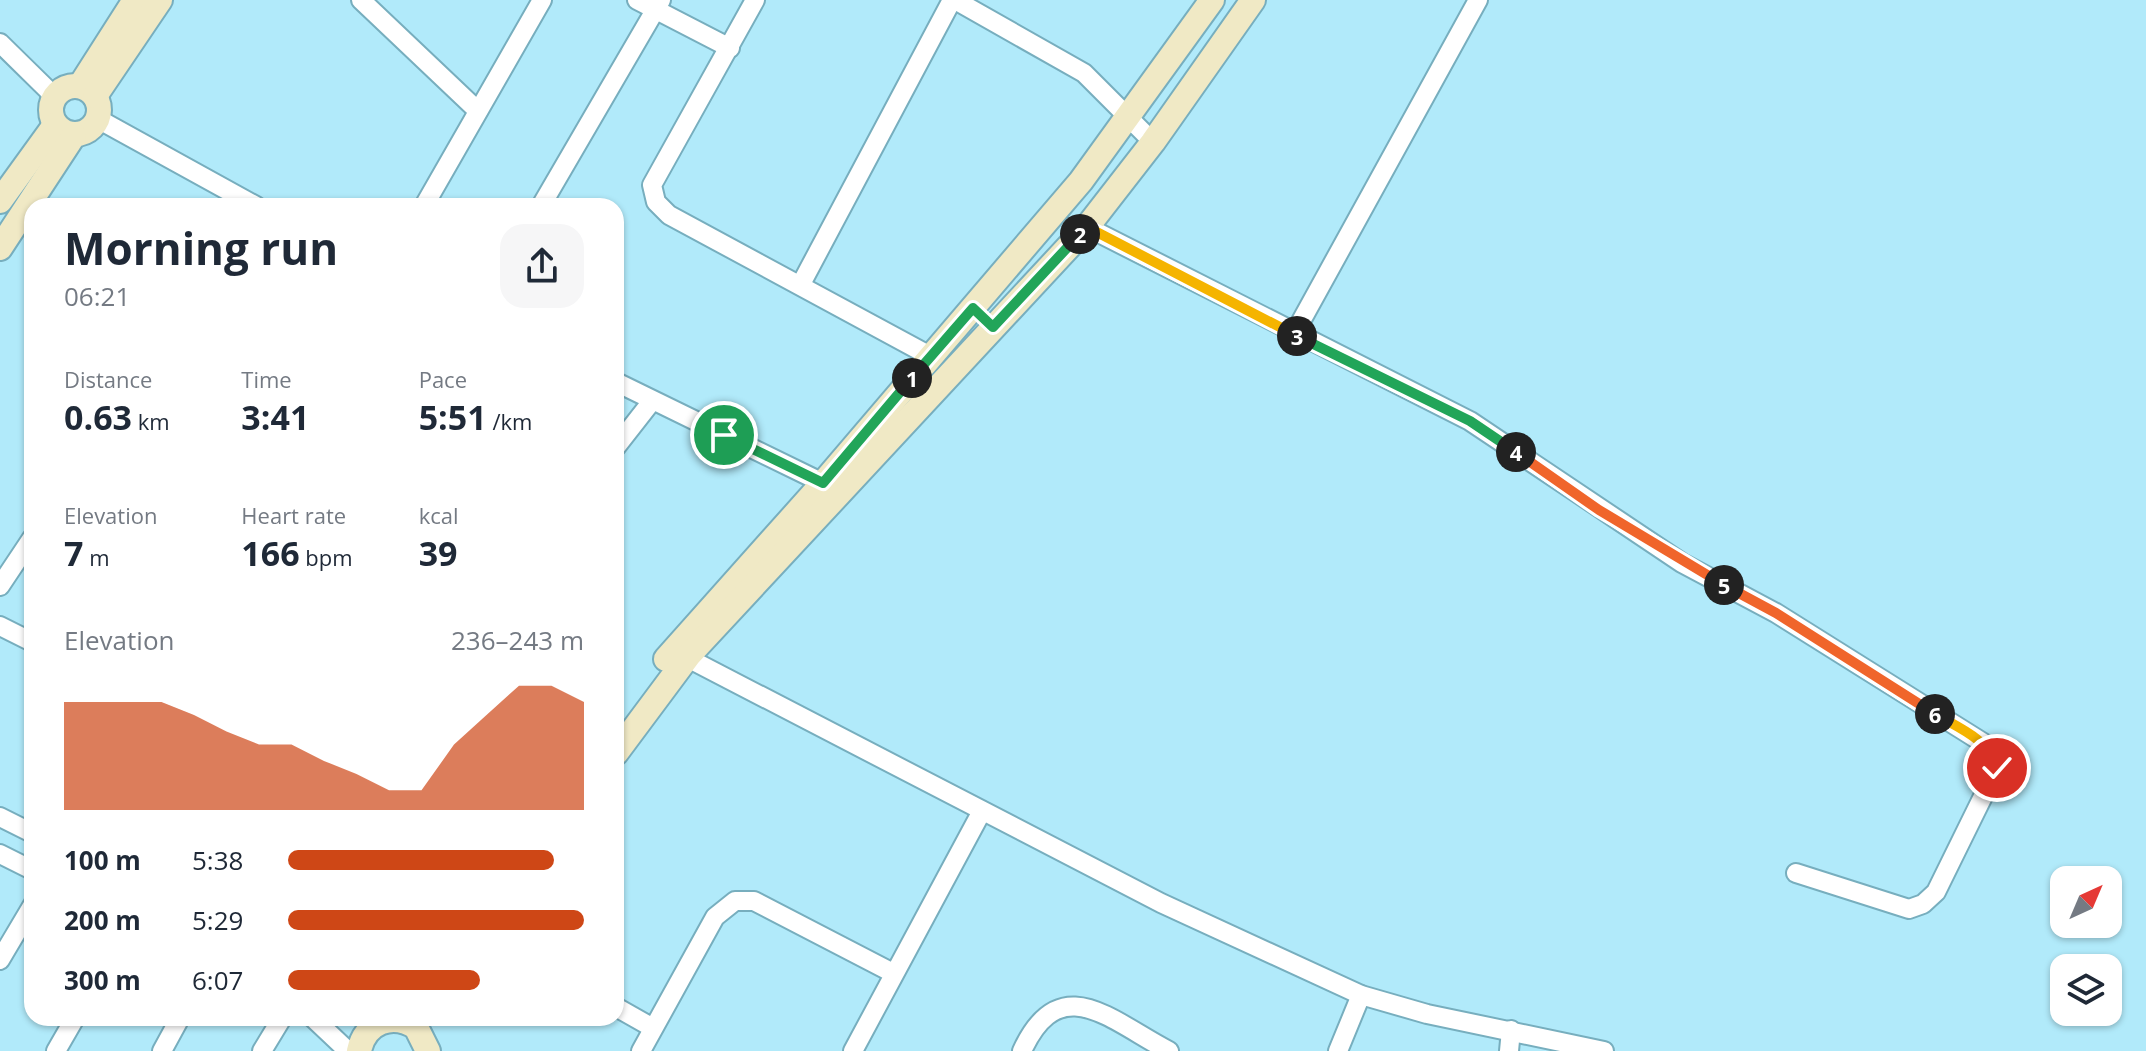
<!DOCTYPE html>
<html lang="en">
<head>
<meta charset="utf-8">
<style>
	:root { --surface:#fff; --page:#f6f6f7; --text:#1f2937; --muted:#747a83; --accent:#ce4716 }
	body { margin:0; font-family:"Open Sans",sans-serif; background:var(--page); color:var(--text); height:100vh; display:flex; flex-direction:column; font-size:30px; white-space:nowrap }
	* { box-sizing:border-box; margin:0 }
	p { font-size:26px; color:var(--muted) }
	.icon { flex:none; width:44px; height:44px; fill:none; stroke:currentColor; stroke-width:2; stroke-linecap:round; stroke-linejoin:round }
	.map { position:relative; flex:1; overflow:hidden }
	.details { position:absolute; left:24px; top:198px; width:600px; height:828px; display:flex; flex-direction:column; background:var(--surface); border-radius:24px; box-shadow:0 2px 6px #0004 }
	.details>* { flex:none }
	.needle { width:52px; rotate:44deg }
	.buttons { position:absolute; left:2050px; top:866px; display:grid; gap:16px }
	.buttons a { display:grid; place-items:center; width:72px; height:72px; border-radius:16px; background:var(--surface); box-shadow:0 2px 6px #0004; font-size:40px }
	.pin { position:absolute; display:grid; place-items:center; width:68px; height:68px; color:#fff; margin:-34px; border:4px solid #fff; border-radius:50%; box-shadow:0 2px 8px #0007 }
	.km { position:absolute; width:40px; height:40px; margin:-20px; border-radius:50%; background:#222; color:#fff; font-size:22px; line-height:40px; text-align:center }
	.round { display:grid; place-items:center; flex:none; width:84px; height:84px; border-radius:24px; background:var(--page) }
	.summary { display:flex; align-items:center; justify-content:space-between; height:136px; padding:0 40px }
	h1 { font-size:44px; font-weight:700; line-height:60px }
	.metrics { display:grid; grid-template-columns:repeat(3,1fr); gap:12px; height:136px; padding:8px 40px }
	.metrics div { display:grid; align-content:center }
	.metrics b { font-size:34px; font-weight:700 }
	.metrics small { font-size:22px; font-weight:400 }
	.metrics p { font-size:22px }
	.chart { height:224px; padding:16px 40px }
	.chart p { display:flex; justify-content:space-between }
	.chart svg { width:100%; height:144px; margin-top:8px; fill:var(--accent); opacity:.7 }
	ul { padding:0 40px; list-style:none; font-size:26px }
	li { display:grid; grid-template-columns:128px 96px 1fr; align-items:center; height:60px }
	li i { height:20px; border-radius:10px; background:var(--accent) }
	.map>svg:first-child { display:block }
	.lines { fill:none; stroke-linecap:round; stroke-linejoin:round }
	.street-casing { stroke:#77aebe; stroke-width:22 }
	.secondary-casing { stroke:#77aebe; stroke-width:28 }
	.street { stroke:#fff; stroke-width:18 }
	.secondary { stroke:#f0e9c5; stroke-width:24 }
	.split-1-casing { stroke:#fff; stroke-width:16 }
	.split-2-casing { stroke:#fff; stroke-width:16 }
	.split-3-casing { stroke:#fff; stroke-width:16 }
	.split-4-casing { stroke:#fff; stroke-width:16 }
	.split-5-casing { stroke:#fff; stroke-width:16 }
	.split-6-casing { stroke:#fff; stroke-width:16 }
	.split-7-casing { stroke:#fff; stroke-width:16 }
	.split-1 { stroke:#22a559; stroke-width:10 }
	.split-2 { stroke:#22a559; stroke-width:10 }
	.split-3 { stroke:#f5b400; stroke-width:10 }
	.split-4 { stroke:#22a559; stroke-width:10 }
	.split-5 { stroke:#f0652b; stroke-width:10 }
	.split-6 { stroke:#f0652b; stroke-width:10 }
	.split-7 { stroke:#f5b400; stroke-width:10 }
</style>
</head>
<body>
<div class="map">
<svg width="2146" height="1051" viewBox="0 0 2146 1051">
	<rect width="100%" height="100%" fill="#b1eafa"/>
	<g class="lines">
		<g class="street-casing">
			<g id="street">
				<path d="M361 0 478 111"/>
				<path d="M637 0 730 48"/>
				<path d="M755 0 652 185 656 202 669 215 930 356"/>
				<path d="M955 0 1084 73 1153 142"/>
				<path d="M0 43 54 96"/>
				<path d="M98 119 256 206"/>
				<path d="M424 206 542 0"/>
				<path d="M541 206 661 0"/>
				<path d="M1087 227 1470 421 1682 563 1776 613 1985 744 1994 756 1997 768 1936 892 1923 904 1909 909 1796 873"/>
				<path d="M801 284 952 0"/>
				<path d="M1294 334 1478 0"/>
				<path d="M616 382 823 483"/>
				<path d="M616 447 652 401"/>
				<path d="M0 586 32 538"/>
				<path d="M0 626 32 642"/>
				<path d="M678 653 1161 903 1361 995 1427 1014 1604 1051"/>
				<path d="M0 817 32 833"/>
				<path d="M0 854 32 870"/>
				<path d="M0 960 32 906"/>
				<path d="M616 1007 653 1028"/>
				<path d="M313 1018 348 1051"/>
				<path d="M56 1051 75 1018"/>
				<path d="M162 1051 180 1018"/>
				<path d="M262 1051 282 1018"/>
				<path d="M641 1051 715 917 735 901H754L893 973"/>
				<path d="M853 1051 982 811"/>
				<path d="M1022 1051C1060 968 1111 1021 1169 1051"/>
				<path d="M1338 1051 1361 995"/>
				<path d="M1509 1051 1511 1030"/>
			</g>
		</g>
		<g class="secondary-casing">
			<g id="secondary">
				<circle cx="75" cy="110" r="24"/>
				<path d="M80 86 135 0"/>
				<path d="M95 96 160 0"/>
				<path d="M0 201 55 125"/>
				<path d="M0 248 74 135"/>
				<path d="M666 659 823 483 1081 181 1212 0"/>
				<path d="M616 753 689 655 1087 227 1153 142 1253 0"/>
				<path d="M359 1051C365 1022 392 1012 416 1027L428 1051"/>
			</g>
		</g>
		<use href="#street" class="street"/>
		<use href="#secondary" class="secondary"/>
	</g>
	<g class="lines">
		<g class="split-1-casing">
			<path id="split-1" d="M724 435 823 483 912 378"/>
		</g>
		<g class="split-2-casing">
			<path id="split-2" d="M912 378 973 308 993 327 1080 234"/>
		</g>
		<g class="split-3-casing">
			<path id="split-3" d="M1080 234 1087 227 1297 336"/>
		</g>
		<g class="split-4-casing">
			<path id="split-4" d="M1297 336 1470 421 1516 452"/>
		</g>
		<g class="split-5-casing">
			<path id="split-5" d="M1516 452 1599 510 1724 585"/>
		</g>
		<g class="split-6-casing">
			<path id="split-6" d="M1724 585 1776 613 1935 714"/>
		</g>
		<g class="split-7-casing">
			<path id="split-7" d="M1935 714C1959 728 1990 740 1997 768"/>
		</g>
		<use href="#split-1" class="split-1"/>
		<use href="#split-2" class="split-2"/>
		<use href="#split-3" class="split-3"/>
		<use href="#split-4" class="split-4"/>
		<use href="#split-5" class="split-5"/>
		<use href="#split-6" class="split-6"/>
		<use href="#split-7" class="split-7"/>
	</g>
</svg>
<div class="buttons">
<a><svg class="needle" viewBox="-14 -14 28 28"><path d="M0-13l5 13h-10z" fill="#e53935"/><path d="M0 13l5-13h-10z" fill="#747a83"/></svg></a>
<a><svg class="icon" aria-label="layers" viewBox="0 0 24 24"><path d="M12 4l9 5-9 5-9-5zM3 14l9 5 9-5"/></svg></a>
</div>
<div class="pin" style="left:724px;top:435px;background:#1e9e55"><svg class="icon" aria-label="arrive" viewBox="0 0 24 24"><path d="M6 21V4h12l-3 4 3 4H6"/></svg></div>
<div class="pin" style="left:1997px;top:768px;background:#d93025"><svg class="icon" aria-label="check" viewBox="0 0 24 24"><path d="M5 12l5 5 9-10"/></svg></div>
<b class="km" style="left:912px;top:378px">1</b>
<b class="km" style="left:1080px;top:234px">2</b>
<b class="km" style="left:1297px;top:336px">3</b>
<b class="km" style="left:1516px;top:452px">4</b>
<b class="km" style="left:1724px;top:585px">5</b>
<b class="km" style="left:1935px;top:714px">6</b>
<section class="details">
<div class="summary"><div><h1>Morning run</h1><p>06:21</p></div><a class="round"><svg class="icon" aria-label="share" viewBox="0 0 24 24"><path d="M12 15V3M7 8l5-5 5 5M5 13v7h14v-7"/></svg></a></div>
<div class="metrics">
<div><p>Distance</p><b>0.63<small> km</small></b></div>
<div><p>Time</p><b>3:41</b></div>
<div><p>Pace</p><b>5:51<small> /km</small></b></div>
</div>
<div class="metrics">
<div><p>Elevation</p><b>7<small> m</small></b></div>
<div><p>Heart rate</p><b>166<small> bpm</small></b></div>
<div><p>kcal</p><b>39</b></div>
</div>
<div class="chart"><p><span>Elevation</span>236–243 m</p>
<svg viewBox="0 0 160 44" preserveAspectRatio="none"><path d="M0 44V11L10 11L20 11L30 11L40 15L50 20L60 24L70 24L80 29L90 33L100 38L110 38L120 24L130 15L140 6L150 6L160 11V44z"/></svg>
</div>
<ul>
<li><b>100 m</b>5:38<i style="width:90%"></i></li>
<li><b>200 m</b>5:29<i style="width:100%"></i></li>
<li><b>300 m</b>6:07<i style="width:65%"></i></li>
</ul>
</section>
</div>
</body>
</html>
